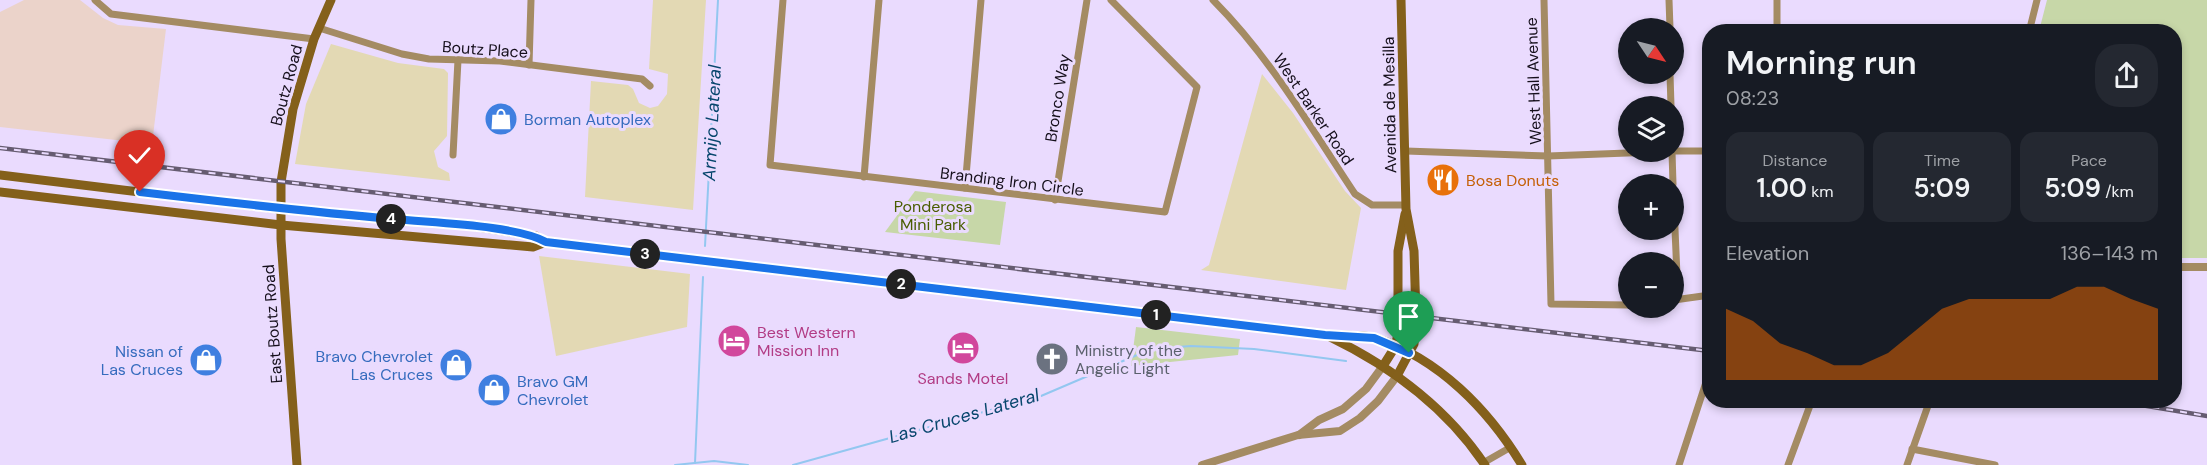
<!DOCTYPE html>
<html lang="en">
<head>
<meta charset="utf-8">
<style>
	:root { --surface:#171b24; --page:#242831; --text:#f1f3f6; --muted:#9ea1a6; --accent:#b45309 }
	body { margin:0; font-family:"DM Sans",sans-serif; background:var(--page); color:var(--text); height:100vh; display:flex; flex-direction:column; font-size:22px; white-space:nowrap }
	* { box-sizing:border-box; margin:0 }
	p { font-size:20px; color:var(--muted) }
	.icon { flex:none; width:33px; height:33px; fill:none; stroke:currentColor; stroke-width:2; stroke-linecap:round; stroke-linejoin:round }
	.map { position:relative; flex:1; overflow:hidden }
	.drawer { position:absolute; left:1702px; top:24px; width:480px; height:384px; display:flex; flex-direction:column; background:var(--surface); border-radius:24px; box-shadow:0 3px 9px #0003 }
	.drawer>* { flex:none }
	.needle { width:39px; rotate:125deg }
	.controls { position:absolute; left:1618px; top:18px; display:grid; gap:12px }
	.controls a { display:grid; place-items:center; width:66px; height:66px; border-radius:50%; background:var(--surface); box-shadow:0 3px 9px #0003; font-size:30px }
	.pin { position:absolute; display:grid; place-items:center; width:51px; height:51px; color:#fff; margin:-62px -26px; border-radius:50% 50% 50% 0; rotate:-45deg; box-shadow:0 0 6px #0007 }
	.pin .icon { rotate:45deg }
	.km { position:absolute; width:30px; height:30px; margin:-15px; border-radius:50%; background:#222; color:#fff; font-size:16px; line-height:30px; text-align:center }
	.round { display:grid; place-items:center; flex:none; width:63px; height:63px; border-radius:24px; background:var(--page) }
	.overview { display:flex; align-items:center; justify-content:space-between; height:102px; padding:0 24px }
	h1 { font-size:33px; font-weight:600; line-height:45px }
	.metrics { display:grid; grid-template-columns:repeat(3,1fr); gap:9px; height:102px; padding:6px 24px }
	.metrics div { display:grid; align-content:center; border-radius:15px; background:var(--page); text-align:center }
	.metrics b { font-size:26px; font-weight:600 }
	.metrics small { font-size:16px; font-weight:400 }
	.metrics p { font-size:16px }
	.chart { height:168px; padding:12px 24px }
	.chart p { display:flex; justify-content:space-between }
	.chart svg { width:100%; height:108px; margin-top:6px; fill:var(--accent); opacity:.7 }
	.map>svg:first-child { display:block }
	.industrial { fill:#ebd3ca }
	.green { fill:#c7d7a8 }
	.sand { fill:#e3d9b4 }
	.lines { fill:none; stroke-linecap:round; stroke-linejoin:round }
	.stream { stroke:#93c7f0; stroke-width:2 }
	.minor { stroke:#a48b63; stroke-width:7 }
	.tertiary { stroke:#a48b63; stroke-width:8 }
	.secondary { stroke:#84601b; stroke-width:9 }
	.rail-casing { stroke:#665c71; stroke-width:4.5 }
	.rail { stroke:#eadbfe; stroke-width:2; stroke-dasharray:7; stroke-linecap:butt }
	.route-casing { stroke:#fff; stroke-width:12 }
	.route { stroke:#1a73e8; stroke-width:8 }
	.labels { text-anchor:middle; stroke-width:6; stroke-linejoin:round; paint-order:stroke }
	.street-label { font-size:16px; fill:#150f1b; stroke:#eadbfe }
	.shop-label { font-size:16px; fill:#366cbe; stroke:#eadbfe; text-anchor:start }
	.food-label { font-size:16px; fill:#c56008; stroke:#eadbfe; text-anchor:start }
	.park-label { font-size:16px; fill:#495d00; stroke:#eadbfe }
	.hotel-label { font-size:16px; fill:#b23c85; stroke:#eadbfe; text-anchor:start }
	.worship-label { font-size:16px; fill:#5b616d; stroke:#eadbfe; text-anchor:start }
	.water-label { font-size:18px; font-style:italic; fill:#07466d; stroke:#eadbfe }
</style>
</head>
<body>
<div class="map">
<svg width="2207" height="465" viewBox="0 0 2207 465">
	<rect width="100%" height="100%" fill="#eadbfe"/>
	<path class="industrial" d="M24 0H80L103 18 118 25 166 29 152 144 0 127V12Z"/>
	<g class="green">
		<path d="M2047 0H2207V258H2175V32L2039 31Z"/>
		<path d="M915 191 1006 202 1000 245 885 232Z"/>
		<path d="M1136 327 1240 339 1238 355 1131 366Z"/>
	</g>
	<g class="sand">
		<path d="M653 0H706L693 210 585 197 591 81 628 85 633 89 639 103 650 108 658 106 667 94 668 74 649 69Z"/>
		<path d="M331 44 398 63 444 69 448 73 447 136 434 151 438 167 449 173 450 181 295 164 306 104Z"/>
		<path d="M1262 74 1293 113 1345 191 1361 208 1346 290 1201 270 1209 265Z"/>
		<path d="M539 256 690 274 687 327 556 356Z"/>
	</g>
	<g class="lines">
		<g class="stream">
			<path d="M705 246 718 0"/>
			<path d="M695 463 703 277"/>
			<path d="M675 465 714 461 748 465"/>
			<path d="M793 465 1041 396 1151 349 1191 346 1254 349 1346 361"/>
		</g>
		<g class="minor">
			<path d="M95 0 111 14 314 39"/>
			<path d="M783 0 770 165 1165 212 1197 87 1111 0"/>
			<path d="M1213 0C1270 57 1311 128 1355 194L1372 205H1406"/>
			<path d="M1544 0 1551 304 1629 305"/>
			<path d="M1669 0 1670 28"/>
			<path d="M1777 0V32"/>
			<path d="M319 28 402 54 429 59 500 61 642 79 650 86"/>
			<path d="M2029 32 2037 0"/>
			<path d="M529 65 531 0"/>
			<path d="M1670 74 1671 106"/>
			<path d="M1406 151 1548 156 1654 152"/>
			<path d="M1674 151H1710"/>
			<path d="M1672 152 1673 184"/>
			<path d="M453 155 458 60"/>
			<path d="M864 177 879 0"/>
			<path d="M965 188 981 0"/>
			<path d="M1055 200 1087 0"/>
			<path d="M1674 206 1678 299"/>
			<path d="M1674 300 1710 295"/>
			<path d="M1912 449 1995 465"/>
			<path d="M1483 463 1511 447"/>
			<path d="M1679 465 1709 373"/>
			<path d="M1788 465 1812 400"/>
			<path d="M1907 465 1930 400"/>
		</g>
		<g class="tertiary">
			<path d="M2175 267H2207"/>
			<path d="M1299 435 1319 420 1343 409 1366 389 1383 366"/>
			<path d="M1202 465 1298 435 1340 431 1360 418 1378 401 1397 376"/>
		</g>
		<g class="secondary">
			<path d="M0 175 279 209 472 226 536 236 546 242 1325 335C1341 336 1361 334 1376 338 1439 359 1488 409 1522 465"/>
			<path d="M0 192 281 225 533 247 546 242"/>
			<path d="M1330 337C1392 367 1446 407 1485 465"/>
			<path d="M1383 366 1395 347 1398 334V251L1405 214"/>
			<path d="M1397 376 1414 344 1416 316 1414 251 1406 209 1401 0"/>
			<path d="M297 465 281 239V182L293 109 314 39 331 0"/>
		</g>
		<g class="rail-casing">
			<g id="rail">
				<path d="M0 148 1710 351"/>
				<path d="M2111 400 2207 416"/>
			</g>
		</g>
		<use href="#rail" class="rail"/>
	</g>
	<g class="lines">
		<g class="route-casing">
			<path id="route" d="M140 192C224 202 309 212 394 219 431 223 516 225 546 242L1325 335 1374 338 1409 353"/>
		</g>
		<use href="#route" class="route"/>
	</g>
	<defs>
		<g id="shop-disc" transform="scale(1.725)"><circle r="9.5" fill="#3f7fe0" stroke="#eadbfe"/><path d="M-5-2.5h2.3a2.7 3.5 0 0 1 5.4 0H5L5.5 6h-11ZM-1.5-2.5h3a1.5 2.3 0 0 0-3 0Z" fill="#fff"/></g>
		<g id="restaurant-disc" transform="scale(1.725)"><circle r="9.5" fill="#e8710a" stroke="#eadbfe"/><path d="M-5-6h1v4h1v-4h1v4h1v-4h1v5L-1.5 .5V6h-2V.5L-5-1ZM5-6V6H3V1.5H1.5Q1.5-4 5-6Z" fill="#fff"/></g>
		<g id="hotel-disc" transform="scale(1.725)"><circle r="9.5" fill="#d1479c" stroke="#eadbfe"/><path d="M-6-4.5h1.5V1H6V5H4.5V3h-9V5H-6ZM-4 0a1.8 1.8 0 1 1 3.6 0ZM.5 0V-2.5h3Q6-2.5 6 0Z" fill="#fff"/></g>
		<g id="church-disc" transform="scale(1.725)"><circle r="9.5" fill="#6b7280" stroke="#eadbfe"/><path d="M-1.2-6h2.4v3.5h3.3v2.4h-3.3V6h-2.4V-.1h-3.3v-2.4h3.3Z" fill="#fff"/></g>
	</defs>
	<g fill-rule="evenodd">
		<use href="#shop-disc" x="501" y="119"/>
		<use href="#restaurant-disc" x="1443" y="180"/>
		<use href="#hotel-disc" x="734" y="341"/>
		<use href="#hotel-disc" x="963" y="348"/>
		<use href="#church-disc" x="1052" y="359"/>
		<use href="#shop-disc" x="206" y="360"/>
		<use href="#shop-disc" x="456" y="365"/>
		<use href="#shop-disc" x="494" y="390"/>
	</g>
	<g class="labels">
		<g class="street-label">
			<text transform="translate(485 49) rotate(4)" y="6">Boutz Place</text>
			<text transform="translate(1533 81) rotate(-92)" y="6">West Hall Avenue</text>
			<text transform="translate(286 85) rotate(-75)" y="6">Boutz Road</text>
			<text transform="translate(1057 98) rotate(-81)" y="6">Bronco Way</text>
			<text transform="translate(1389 105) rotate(-91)" y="6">Avenida de Mesilla</text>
			<text transform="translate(1314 109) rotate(56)" y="6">West Barker Road</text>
			<text transform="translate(1012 181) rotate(7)" y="6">Branding Iron Circle</text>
			<text transform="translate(272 324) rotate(-94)" y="6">East Boutz Road</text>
		</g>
		<g class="shop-label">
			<text x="524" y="125">Borman Autoplex</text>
			<text x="183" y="357" text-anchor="end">Nissan of<tspan x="183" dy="18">Las Cruces</tspan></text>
			<text x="433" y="362" text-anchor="end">Bravo Chevrolet<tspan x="433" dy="18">Las Cruces</tspan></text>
			<text x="517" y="387">Bravo GM<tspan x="517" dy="18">Chevrolet</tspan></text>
		</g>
		<g class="food-label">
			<text x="1466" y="186">Bosa Donuts</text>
		</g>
		<g class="park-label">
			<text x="933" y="212">Ponderosa<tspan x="933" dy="18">Mini Park</tspan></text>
		</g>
		<g class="hotel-label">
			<text x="757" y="338">Best Western<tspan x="757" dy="18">Mission Inn</tspan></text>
			<text x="963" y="384" text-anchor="middle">Sands Motel</text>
		</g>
		<g class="worship-label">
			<text x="1075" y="356">Ministry of the<tspan x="1075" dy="18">Angelic Light</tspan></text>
		</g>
		<g class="water-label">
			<text transform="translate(712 123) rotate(-87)" y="6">Armijo Lateral</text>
			<text transform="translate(964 416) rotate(-16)" y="6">Las Cruces Lateral</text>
		</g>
	</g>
</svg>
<div class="controls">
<a><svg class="needle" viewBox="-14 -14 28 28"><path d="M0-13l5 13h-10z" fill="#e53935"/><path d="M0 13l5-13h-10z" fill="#9ea1a6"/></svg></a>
<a><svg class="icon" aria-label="layers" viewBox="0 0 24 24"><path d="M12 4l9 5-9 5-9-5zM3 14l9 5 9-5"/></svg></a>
<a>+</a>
<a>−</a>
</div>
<div class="pin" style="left:1409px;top:353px;background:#1e9e55"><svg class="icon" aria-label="arrive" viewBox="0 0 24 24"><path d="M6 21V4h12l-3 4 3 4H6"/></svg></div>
<div class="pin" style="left:140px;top:192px;background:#d93025"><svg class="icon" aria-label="check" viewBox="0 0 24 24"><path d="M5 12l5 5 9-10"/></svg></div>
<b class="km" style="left:1156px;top:315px">1</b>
<b class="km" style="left:901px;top:284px">2</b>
<b class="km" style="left:645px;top:254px">3</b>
<b class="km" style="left:391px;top:219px">4</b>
<section class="drawer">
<div class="overview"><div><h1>Morning run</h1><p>08:23</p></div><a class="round"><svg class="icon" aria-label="share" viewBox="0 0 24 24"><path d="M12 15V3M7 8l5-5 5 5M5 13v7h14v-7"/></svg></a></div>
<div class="metrics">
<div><p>Distance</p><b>1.00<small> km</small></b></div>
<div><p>Time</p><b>5:09</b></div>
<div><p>Pace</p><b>5:09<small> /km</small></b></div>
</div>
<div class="chart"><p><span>Elevation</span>136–143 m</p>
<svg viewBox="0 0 160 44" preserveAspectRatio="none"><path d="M0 44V15L10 20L20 29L30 33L40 38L50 38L60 33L70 24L80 15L90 11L100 11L110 11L120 11L130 6L140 6L150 11L160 15V44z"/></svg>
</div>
</section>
</div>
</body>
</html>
